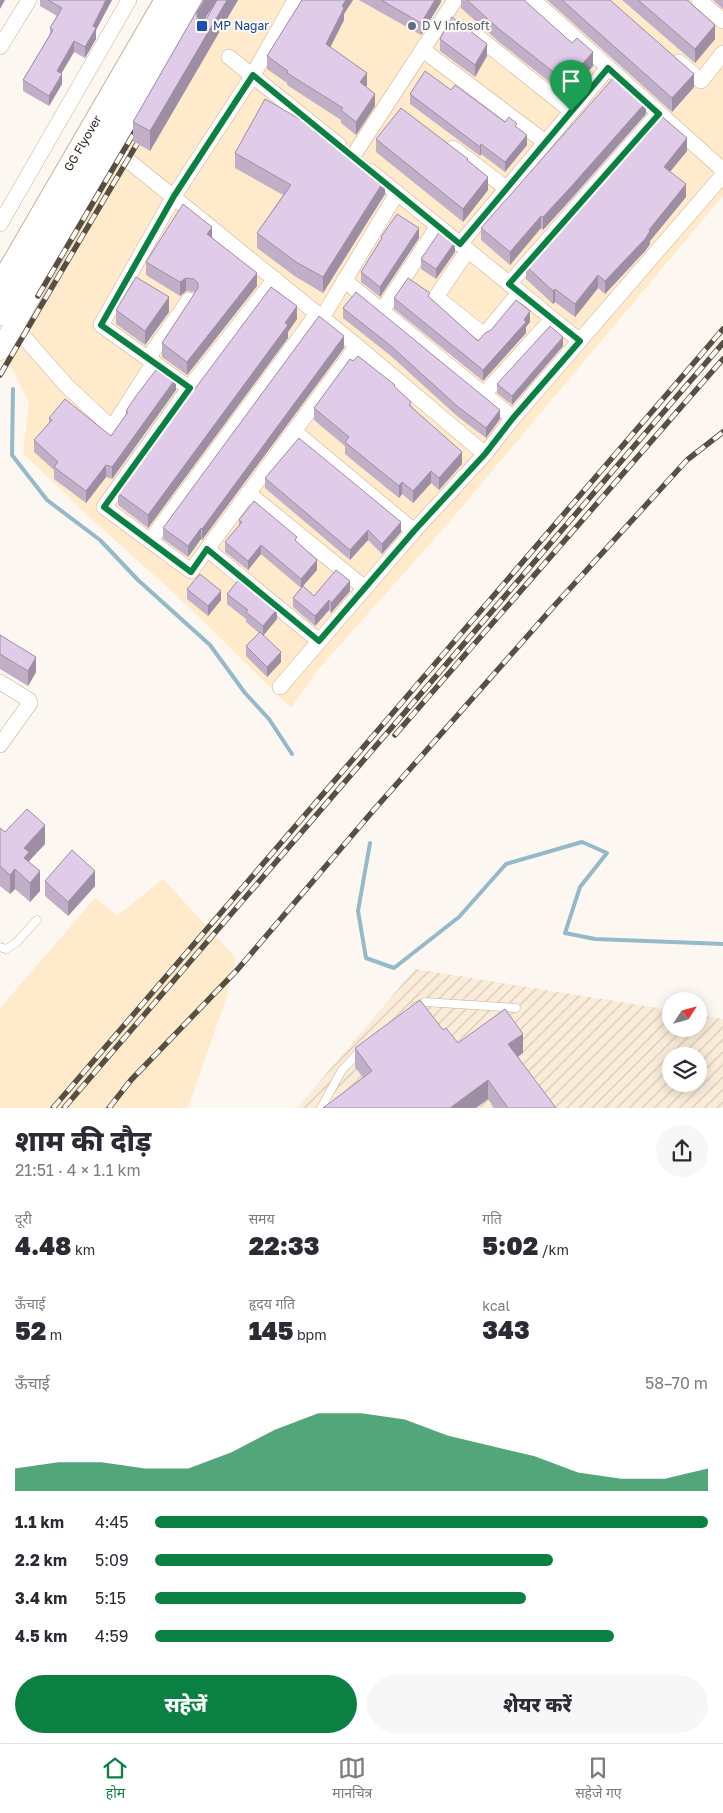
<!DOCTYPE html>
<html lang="hi">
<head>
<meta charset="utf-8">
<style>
	:root { --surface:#fff; --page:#f7f7f7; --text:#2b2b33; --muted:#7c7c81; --line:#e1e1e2; --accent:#0b8043 }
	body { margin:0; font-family:"Golos Text","Noto Sans Devanagari",sans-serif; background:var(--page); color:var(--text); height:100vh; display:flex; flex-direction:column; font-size:19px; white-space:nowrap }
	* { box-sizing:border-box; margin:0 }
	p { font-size:16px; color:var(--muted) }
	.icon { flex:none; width:28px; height:28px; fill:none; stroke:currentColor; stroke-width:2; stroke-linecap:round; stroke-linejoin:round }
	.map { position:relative; height:1108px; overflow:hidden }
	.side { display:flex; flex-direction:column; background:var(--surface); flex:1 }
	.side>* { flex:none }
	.needle { width:32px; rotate:54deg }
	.controls { position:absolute; left:662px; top:992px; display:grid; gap:10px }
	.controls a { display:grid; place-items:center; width:45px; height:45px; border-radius:50%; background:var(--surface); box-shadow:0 2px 12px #0003; font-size:25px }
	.pin { position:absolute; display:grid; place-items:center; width:42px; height:42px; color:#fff; margin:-51px -21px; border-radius:50% 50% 50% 0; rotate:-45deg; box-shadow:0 0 5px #0007 }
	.pin .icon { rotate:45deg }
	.round { display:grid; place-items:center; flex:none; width:52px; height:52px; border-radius:26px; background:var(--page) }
	.head { display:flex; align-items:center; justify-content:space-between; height:85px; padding:0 15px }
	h1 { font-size:28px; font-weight:800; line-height:38px }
	.metrics { display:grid; grid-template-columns:repeat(3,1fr); gap:8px; height:85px; padding:5px 15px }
	.metrics div { display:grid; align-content:center }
	.metrics b { font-size:25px; font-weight:800 }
	.metrics small { font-size:14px; font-weight:400 }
	.metrics p { font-size:14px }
	.chart { height:140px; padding:10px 15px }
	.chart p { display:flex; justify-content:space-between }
	.chart svg { width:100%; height:90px; margin-top:5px; fill:var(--accent); opacity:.7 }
	.cta { display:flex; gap:10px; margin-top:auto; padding:10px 15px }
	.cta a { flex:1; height:58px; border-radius:30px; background:var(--accent); color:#fff; font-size:20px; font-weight:800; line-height:58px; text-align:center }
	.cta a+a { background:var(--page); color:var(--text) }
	ul { padding:0 15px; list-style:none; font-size:16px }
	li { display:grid; grid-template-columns:80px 60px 1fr; align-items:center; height:38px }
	li i { height:12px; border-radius:6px; background:var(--accent) }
	.menu { display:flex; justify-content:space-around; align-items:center; height:70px; border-top:1px solid var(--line); background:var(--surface); font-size:14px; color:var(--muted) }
	.menu a { display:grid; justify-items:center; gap:2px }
	.menu .selected { color:var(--accent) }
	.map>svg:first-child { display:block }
	.built { fill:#ffeacb }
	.industrial { fill:url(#industrial-furrows); fill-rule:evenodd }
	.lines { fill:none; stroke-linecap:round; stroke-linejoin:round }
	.stream { stroke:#94b9ca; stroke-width:4 }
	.service-casing { stroke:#c7b294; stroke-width:9 }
	.minor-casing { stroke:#c7b294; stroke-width:16 }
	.secondary-casing { stroke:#c7b294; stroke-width:21 }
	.primary-casing { stroke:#c7b294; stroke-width:24 }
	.service { stroke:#fff; stroke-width:8 }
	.minor { stroke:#fff; stroke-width:15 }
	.secondary { stroke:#fff; stroke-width:20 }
	.primary { stroke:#fff; stroke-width:22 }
	.rail-casing { stroke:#574f44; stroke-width:5.5 }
	.rail { stroke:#fcf8f1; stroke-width:4; stroke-dasharray:11; stroke-linecap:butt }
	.wall { fill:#c1afc8 }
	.shaded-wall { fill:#9d8ea3 }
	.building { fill:#e0cbe9; stroke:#9d8ea3 }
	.route-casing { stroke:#fff; stroke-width:10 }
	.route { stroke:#0b8043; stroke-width:6 }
	.transit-dot { fill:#1a4fb4; stroke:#fcf8f1; stroke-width:2 }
	.service-dot { fill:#5c6f8a; stroke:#fcf8f1; stroke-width:2 }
	.labels { text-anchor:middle; stroke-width:4.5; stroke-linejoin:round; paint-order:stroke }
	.transit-label { font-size:12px; fill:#164399; stroke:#fcf8f1; text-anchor:start }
	.service-label { font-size:12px; fill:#4e5e75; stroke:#fcf8f1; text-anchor:start }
	.street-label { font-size:12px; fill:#2b2317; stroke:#fcf8f1 }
</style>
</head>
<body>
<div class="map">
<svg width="723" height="1108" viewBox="0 0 723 1108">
	<defs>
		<pattern id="industrial-furrows" width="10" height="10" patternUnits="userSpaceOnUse" patternTransform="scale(1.25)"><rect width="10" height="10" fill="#faecd9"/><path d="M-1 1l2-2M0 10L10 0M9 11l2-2" fill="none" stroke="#d6caba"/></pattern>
	</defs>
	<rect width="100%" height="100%" fill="#fcf8f1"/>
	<g class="built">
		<path d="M208 0H723V196L445 527 316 672 291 708 176 595 88 516 23 453 29 403 6 356Z"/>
		<path d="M163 879 236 958 226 999 188 1108H0V1008L95 898 117 916Z"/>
	</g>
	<path class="industrial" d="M415 969 671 1010V1029H699V1015L723 1019V1108H297ZM671 1056H699V1084H671Z"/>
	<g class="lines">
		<g class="stream">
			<path d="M13 389 12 455 47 500 100 540 138 580 210 645 245 693 269 719 292 754"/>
			<path d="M370 843 358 911 366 958 394 968 459 917 506 864 582 842 607 853 580 887 565 933 595 939 723 944"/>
		</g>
		<g class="service-casing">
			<g id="service">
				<path d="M0 947 6 949 16 943 37 920"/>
				<path d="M415 1007 425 1002 516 1008"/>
				<path d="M321 1108 342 1070 363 1048"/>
			</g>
		</g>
		<g class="minor-casing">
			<g id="minor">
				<path d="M533 0 723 170"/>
				<path d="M699 0 723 21"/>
				<path d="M472 32 571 111"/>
				<path d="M0 47 29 0"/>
				<path d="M423 50 545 142"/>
				<path d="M229 57 339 145"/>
				<path d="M679 62 701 81 723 53"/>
				<path d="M453 148 506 188"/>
				<path d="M114 149 357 346 485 454"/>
				<path d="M353 156 455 0"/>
				<path d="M370 171 580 341"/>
				<path d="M0 224 129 0"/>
				<path d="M460 244 608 68"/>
				<path d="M468 250 436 297 484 335 520 292"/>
				<path d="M275 279 189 388 104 507 191 571 357 346"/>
				<path d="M344 280 513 418"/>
				<path d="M509 284 659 113"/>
				<path d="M382 311 438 226"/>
				<path d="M322 318 397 193"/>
				<path d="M14 326 67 386 112 428 154 362"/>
				<path d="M148 358 189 300"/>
				<path d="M189 388 101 325 174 196 253 75 295 0"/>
				<path d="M485 393 552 319"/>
				<path d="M294 431 414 531"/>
				<path d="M248 493 365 588"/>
				<path d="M150 541 317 314"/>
				<path d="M207 549 319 641"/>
				<path d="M0 682 29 700 30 703 0 745"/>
				<path d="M280 687 414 531 485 454 513 418 723 175"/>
			</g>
		</g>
		<g class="secondary-casing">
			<g id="secondary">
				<path d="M0 315 102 140 181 0"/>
				<path d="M0 350 200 0"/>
			</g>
		</g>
		<g class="primary-casing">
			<g id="primary">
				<path id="s1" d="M0 286 166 0"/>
			</g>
		</g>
		<use href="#service" class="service"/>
		<use href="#minor" class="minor"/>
		<use href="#secondary" class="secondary"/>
		<use href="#primary" class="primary"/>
		<g class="rail-casing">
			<g id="rail">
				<path d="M38 296 141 121"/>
				<path d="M0 375 144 132"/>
				<path d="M395 735 723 359"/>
				<path d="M53 1108 723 329"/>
				<path d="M64 1108 723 343"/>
				<path d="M109 1108 131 1080 238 969 372 812 554 606 687 460 723 432"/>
			</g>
		</g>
		<use href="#rail" class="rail"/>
	</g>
	<g class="wall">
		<path d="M40 0H112L96 30V39L85 58 74 52 61 73 62 84 49 106 23 91V80L50 34V28L57 16 40 6Z"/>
		<path d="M203 0H217L204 20 207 18 217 0H238L150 151 133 141V122Z"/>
		<path d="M302 0H353L344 14V20L330 47 367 85 366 87 375 106 356 135 341 123V120L287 85V83L267 69V56Z"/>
		<path d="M359 0H441V2L421 35Z"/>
		<path d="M461 0H524L593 66 566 95 499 42 461 8Z"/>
		<path d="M547 0H610L694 87 672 112Z"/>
		<path d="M622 0H689V2L715 39 695 63Z"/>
		<path d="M713 0H723V9Z"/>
		<path d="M440 39 487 56 475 77 440 51Z"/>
		<path d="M451 90 505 122 517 127 527 145 505 172 481 154 480 156 410 104V94Z"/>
		<path d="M646 114 569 202 543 230 541 228 510 265 481 240V228Z"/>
		<path d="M660 115 687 151 670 172 686 197 650 241V244L645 251 605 294 598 288 575 317 555 302 553 304 526 279V266Z"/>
		<path d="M376 139 468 162 488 190 463 222 376 152Z"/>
		<path d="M235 153 360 161 385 194 323 293 296 277 257 248V233L283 195 235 168Z"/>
		<path d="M212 237 257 286 187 375 162 357V343L195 293 194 292 186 291 180 296 146 275V262Z"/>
		<path d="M381 237 419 238 380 297 361 282V272L381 240Z"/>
		<path d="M455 252 436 279 421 269V259Z"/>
		<path d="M394 298H430L478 341 530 322 526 327V333L483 381 394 309Z"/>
		<path d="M343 308 500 419 486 438 457 416 391 356 343 318Z"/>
		<path d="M116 310 169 312 145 345 116 324Z"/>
		<path d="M297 319 288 332V338L148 528 118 505V493L132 475 178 413V407L194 390Z"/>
		<path d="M563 346 512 405 497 393V384Z"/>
		<path d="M344 348 202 540 201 539 188 557 163 539V528Z"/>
		<path d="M395 387 462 464 439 490 431 483 413 503 402 494 399 498 362 468 345 454V446L314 420V408Z"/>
		<path d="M176 390 112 479 106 477 86 503 54 479V470L34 452V440L49 423V418L111 436 126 414V411Z"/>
		<path d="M265 478 401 532 382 554 368 540 350 560 265 488Z"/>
		<path d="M239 520 297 543 317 570 303 586 314 596 350 591 331 613 329 610 315 626 293 607V598L301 588 261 554 248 570 225 552V542L239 525Z"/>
		<path d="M187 589 221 600 208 616 187 599Z"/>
		<path d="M227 594 277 619 263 635 281 662 267 677 246 656V646L259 633 246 622V619L227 604Z"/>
		<path d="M0 635 36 672 28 686 0 669Z"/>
		<path d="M0 828 5 832 45 844 29 861 40 891 30 902 15 889 10 894 0 886Z"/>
		<path d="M45 881 95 886 68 916 45 896Z"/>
		<path d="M443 1030 458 1043 523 1053 517 1057 556 1108H494L488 1099 476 1108H323L363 1078 355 1067V1048Z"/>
	</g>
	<g class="shaded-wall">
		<path d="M0 0H5L0 9Z"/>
		<path d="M106 0H112L96 30V39L85 58V47L93 26Z"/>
		<path d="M205 0H217L197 31V12Z"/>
		<path d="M227 0H238L150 151V131Z"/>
		<path d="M346 0H353L344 14V20L326 56V44L342 6Z"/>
		<path d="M435 0H441V2L421 35V23Z"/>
		<path d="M715 25V39L695 63V49Z"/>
		<path d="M74 41V52L57 81V71Z"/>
		<path d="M487 44V56L475 77V65Z"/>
		<path d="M593 52V66L566 95V82Z"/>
		<path d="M367 73V85L360 95V82Z"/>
		<path d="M62 74V84L49 106V96Z"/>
		<path d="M694 74V87L672 112V98Z"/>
		<path d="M375 94V106L356 135V122Z"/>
		<path d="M646 102V114L543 230V217Z"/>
		<path d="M527 135V145L505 172V162Z"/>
		<path d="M687 138V151L664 179V167Z"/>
		<path d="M481 144V154L480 156V147Z"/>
		<path d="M488 177V190L463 222V209Z"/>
		<path d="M385 179V194L323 293V277Z"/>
		<path d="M686 184V197L650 241V244L645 251 605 294V281L649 230Z"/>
		<path d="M541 216V228L510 265V252Z"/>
		<path d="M212 227V240L207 234Z"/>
		<path d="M419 228V238L380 297V287Z"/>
		<path d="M455 242V252L436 279V269Z"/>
		<path d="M257 273V286L187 375V362Z"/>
		<path d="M598 275V288L575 317V304Z"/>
		<path d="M186 278V291L180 296V282Z"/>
		<path d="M555 289V302L553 304V291Z"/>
		<path d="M169 297V312L145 345V331Z"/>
		<path d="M297 306V319L288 332V338L148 528V515Z"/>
		<path d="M530 311V322L526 327V333L483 381V370Z"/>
		<path d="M344 336V348L202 540V529Z"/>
		<path d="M563 337V346L512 405V396Z"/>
		<path d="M176 378V390L112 479V467Z"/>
		<path d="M500 410V419L486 438V428Z"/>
		<path d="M462 452V464L439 490V478Z"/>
		<path d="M106 465V477L86 503V491Z"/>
		<path d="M431 471V483L413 503V491Z"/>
		<path d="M402 482V494L399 498V486Z"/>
		<path d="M401 522V532L382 554V544Z"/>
		<path d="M201 528V539L188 557V546Z"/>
		<path d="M368 530V540L350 560V550Z"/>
		<path d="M261 545V554L248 570V561Z"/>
		<path d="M317 560V570L301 588V579Z"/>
		<path d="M350 581V591L331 613V603Z"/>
		<path d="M221 591V600L208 616V606Z"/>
		<path d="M329 600V610L315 626V616Z"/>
		<path d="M277 609V619L263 636V626Z"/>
		<path d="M281 652V662L267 677V667Z"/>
		<path d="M36 657V672L28 686V671Z"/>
		<path d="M45 825V844L29 861V872L24 877V848Z"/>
		<path d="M15 869V889L10 894V875Z"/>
		<path d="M40 871V891L30 902V883Z"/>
		<path d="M95 871V886L68 916V902Z"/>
		<path d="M523 1034V1053L508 1063V1044Z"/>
		<path d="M488 1080V1099L476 1108H450Z"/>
	</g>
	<g class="building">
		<path d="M48 0H106L93 26 96 28 85 47 74 41 57 71 62 74 49 96 23 80 53 30 50 28 62 8Z"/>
		<path d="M203 0H205L197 12V17L200 20H204L207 18 217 0H227L150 131 133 122Z"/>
		<path d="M302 0H346L342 6 344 8 326 44 367 73 360 82 375 94 356 122 341 110 343 108 287 73 288 71 267 56Z"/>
		<path d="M381 0H435L421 23Z"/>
		<path d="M467 0H524L572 43 577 38 593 52 566 82 499 29Z"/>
		<path d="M562 0H610L694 74 672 98Z"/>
		<path d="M638 0H687L715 25 695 49Z"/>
		<path d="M452 17 487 44 475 65 440 39Z"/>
		<path d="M425 71 451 90 455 85 505 122 509 117 517 124 515 126 527 135 505 162 481 144 480 147 410 94Z"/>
		<path d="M616 75 646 102 569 189 543 217 541 216 510 252 481 228Z"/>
		<path d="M265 99 336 140 360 159 359 160 385 179 323 277 296 262 257 233 291 185 235 153Z"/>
		<path d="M401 108 468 159 467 160 488 177 463 209 376 139Z"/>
		<path d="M660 113 659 114 687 138 664 167 686 184 649 230 650 231 645 239 605 281 598 275 575 304 555 289 553 291 526 266Z"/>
		<path d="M183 204 212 227 207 234 257 273 187 362 162 343 198 288V283L194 279 186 278 180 282 146 262Z"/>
		<path d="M397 214 419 228 380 287 361 272 382 238 381 237Z"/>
		<path d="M440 231 455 242 436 269 421 259Z"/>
		<path d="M136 277 169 297 145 331 116 310Z"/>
		<path d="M408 278 430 293 428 296 478 341 485 333 491 330 516 300 530 311 524 320 526 322 483 370 394 298Z"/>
		<path d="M271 287 297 306 285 323 288 325 148 515 118 493 131 475H132L169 421H172L180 409 178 407 192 388 194 390Z"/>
		<path d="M356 292 500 410 486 428 457 406 391 346 343 308Z"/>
		<path d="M319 316 344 336 202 529 201 528 188 546 163 528Z"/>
		<path d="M550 326 563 337 512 396 497 384Z"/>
		<path d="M358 356 395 385 394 386 411 402 409 405 462 452 439 478 431 471 413 491 402 482 399 486 362 456 345 442 349 437 314 408 350 359 353 361Z"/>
		<path d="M159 366 176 378 112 467 106 465 86 491 54 467 58 462 34 440 52 420 49 418 65 399 111 436 128 412 126 411 136 396Z"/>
		<path d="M299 438 401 522 382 544 368 530 350 550 265 478Z"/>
		<path d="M254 501 297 537 295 540 317 560 301 579 261 545 248 561 225 542 242 522 239 520Z"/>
		<path d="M336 570 350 581 331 603 329 600 315 616 293 598 303 586 314 596Z"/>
		<path d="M200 574 221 591 208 606 187 589Z"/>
		<path d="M240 578 277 609 263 626 246 612 248 610 227 594Z"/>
		<path d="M260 632 281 652 267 667 246 646Z"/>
		<path d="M0 635 36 657 28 671 0 654Z"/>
		<path d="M27 809 45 825 24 848 29 852 24 858 40 871 30 883 15 869 10 875 0 866V828L5 832Z"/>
		<path d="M72 850 95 871 68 902 45 881Z"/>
		<path d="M420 1000 443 1030 446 1028 458 1043 505 1009 523 1034 508 1044 556 1108H508L488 1080 450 1108H323L372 1071 355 1048Z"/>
	</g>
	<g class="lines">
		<g class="route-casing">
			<path id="route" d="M608 68 659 114 509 284 580 341 513 418 485 454 414 531 319 641 207 549 191 572 104 507 190 388 101 325 174 196 253 75 460 244Z"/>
		</g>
		<use href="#route" class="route"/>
	</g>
	<rect class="transit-dot" x="196" y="20" width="12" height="12" rx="2.5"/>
	<circle class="service-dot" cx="412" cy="26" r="5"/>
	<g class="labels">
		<g class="transit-label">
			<text x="213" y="30">MP Nagar</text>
		</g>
		<g class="service-label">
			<text x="422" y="30">D V Infosoft</text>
		</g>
		<g class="street-label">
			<text dy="4" stroke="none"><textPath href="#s1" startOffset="165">GG Flyover</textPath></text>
		</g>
	</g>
</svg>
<div class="controls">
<a><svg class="needle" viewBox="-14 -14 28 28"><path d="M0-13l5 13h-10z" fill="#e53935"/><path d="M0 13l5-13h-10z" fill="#7c7c81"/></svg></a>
<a><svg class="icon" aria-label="layers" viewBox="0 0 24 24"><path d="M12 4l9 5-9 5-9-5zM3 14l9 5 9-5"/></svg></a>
</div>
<div class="pin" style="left:571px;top:111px;background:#1e9e55"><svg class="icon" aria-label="arrive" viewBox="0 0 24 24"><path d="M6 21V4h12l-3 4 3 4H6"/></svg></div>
</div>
<section class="side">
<div class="head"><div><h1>शाम की दौड़</h1><p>21:51 · 4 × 1.1 km</p></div><a class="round"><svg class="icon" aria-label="share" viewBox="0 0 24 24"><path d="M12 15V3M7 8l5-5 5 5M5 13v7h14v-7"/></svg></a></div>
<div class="metrics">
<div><p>दूरी</p><b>4.48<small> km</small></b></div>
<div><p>समय</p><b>22:33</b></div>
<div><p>गति</p><b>5:02<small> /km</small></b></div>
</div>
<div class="metrics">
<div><p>ऊँचाई</p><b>52<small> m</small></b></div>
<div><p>हृदय गति</p><b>145<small> bpm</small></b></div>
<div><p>kcal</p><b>343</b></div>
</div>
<div class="chart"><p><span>ऊँचाई</span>58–70 m</p>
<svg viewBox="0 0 160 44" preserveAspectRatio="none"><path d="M0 44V33L10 30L20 30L30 33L40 33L50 25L60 14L70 6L80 6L90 9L100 17L110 22L120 27L130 35L140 38L150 38L160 33V44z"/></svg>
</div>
<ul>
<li><b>1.1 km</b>4:45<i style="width:100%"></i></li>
<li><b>2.2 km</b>5:09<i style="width:72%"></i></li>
<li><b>3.4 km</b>5:15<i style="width:67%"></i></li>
<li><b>4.5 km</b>4:59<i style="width:83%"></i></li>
</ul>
<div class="cta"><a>सहेजें</a><a>शेयर करें</a></div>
</section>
<nav class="menu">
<a class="selected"><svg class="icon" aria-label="home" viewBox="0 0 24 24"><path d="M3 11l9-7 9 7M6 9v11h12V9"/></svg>होम</a>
<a><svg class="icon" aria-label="map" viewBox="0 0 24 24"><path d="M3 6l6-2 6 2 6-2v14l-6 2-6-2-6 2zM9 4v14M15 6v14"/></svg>मानचित्र</a>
<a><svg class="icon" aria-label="saved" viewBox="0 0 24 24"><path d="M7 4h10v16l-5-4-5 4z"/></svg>सहेजे गए</a>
</nav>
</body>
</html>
